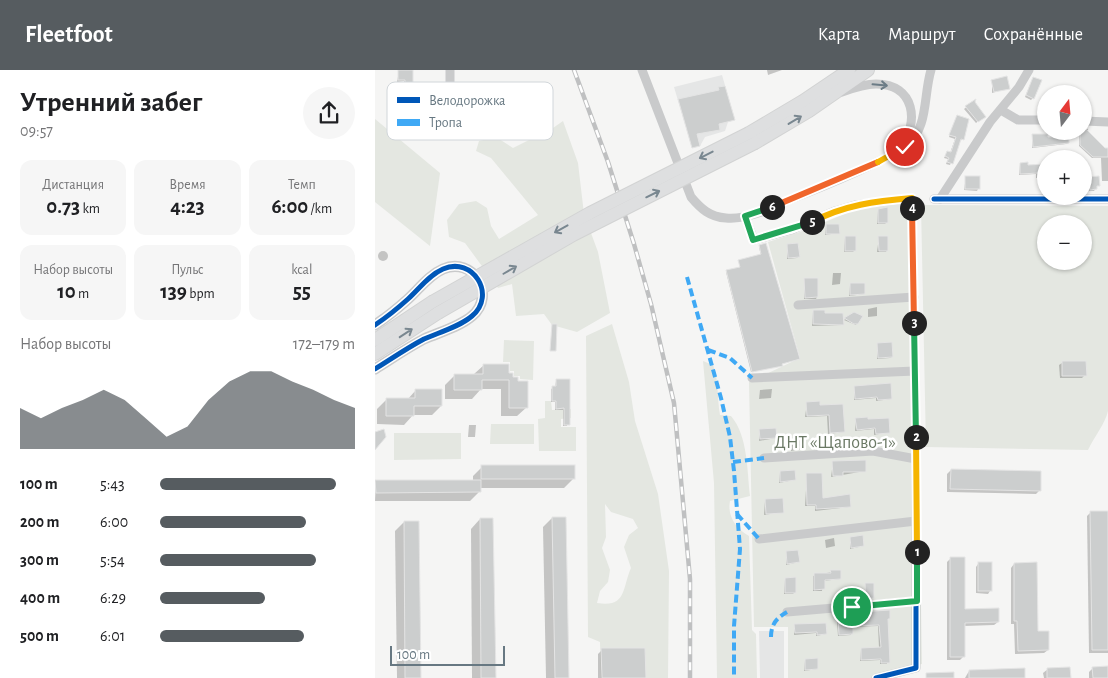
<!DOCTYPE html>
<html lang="ru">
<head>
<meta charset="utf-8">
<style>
	:root { --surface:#fff; --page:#f6f6f6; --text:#202124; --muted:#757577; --accent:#565c60 }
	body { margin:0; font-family:"Alegreya Sans",sans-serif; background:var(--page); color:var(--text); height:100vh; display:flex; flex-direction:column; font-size:19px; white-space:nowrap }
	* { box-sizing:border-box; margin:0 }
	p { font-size:16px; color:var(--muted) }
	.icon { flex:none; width:28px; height:28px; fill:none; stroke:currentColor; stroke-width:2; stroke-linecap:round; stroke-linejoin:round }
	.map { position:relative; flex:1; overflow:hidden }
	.sheet { display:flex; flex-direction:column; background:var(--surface); width:375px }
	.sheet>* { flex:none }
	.needle { width:32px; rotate:16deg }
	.tools { position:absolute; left:662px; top:15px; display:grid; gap:10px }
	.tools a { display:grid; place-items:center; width:55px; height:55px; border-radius:50%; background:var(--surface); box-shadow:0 1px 4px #0004; font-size:25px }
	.scale { position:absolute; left:15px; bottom:12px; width:115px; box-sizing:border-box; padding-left:5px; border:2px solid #677882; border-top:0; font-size:14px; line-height:18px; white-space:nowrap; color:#677882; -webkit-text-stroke:4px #fff; paint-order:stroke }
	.pin { position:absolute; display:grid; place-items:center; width:42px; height:42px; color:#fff; margin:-21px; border:2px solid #fff; border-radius:50%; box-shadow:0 1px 5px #0007 }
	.km { position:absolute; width:25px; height:25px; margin:-12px; border-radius:50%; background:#222; color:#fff; font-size:14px; line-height:25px; text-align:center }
	.round { display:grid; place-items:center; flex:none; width:52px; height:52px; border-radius:26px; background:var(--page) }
	.summary { display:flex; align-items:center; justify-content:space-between; height:85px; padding:0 20px }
	h1 { font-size:28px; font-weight:700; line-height:38px }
	.stats { display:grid; grid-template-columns:repeat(3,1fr); gap:8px; height:85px; padding:5px 20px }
	.stats div { display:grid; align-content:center; border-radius:12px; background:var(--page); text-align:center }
	.stats b { font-size:21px; font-weight:700 }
	.stats small { font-size:14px; font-weight:400 }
	.stats p { font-size:14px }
	.chart { height:140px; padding:10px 20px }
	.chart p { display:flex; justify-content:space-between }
	.chart svg { width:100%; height:90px; margin-top:5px; fill:var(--accent); opacity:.7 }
	ul { padding:0 20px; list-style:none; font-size:16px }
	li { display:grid; grid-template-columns:80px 60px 1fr; align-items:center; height:38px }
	li i { height:12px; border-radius:6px; background:var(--accent) }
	header { display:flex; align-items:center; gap:30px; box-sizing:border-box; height:70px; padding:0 25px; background:var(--accent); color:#fff }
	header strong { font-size:24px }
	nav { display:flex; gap:28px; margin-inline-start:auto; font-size:18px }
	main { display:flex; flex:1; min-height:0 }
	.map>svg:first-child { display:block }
	.built { fill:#e5e6e6 }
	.green { fill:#e4e7e1; fill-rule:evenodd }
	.shadow { fill:#0003 }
	.building { fill:#cccece; stroke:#e4e4e4 }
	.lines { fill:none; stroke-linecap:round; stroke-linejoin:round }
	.secondary-casing { stroke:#d2d3d3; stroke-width:14 }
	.minor { stroke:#c9cacb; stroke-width:9 }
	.tertiary { stroke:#c9cacb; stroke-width:11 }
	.secondary { stroke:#dedfe0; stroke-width:12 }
	.rail-casing { stroke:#bfc0c1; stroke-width:4.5 }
	.rail { stroke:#fff; stroke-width:2.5; stroke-dasharray:8; stroke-linecap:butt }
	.secondary-bridge-casing { stroke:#d2d3d3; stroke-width:14; stroke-linecap:butt }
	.secondary-bridge { stroke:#dedfe0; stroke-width:12 }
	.quiet { stroke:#3fa9f5; stroke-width:4; stroke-dasharray:8 4; stroke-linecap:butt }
	.cycleway-casing { stroke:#fff; stroke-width:8 }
	.cycleway { stroke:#0057b8; stroke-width:5 }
	.oneway { stroke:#6c7c86 }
	.oneway2 { stroke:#798790 }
	.split-1-casing { stroke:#fff; stroke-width:10 }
	.split-2-casing { stroke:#fff; stroke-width:10 }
	.split-3-casing { stroke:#fff; stroke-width:10 }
	.split-4-casing { stroke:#fff; stroke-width:10 }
	.split-5-casing { stroke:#fff; stroke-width:10 }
	.split-6-casing { stroke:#fff; stroke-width:10 }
	.split-7-casing { stroke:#fff; stroke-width:10 }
	.split-8-casing { stroke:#fff; stroke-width:10 }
	.split-1 { stroke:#22a559; stroke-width:6 }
	.split-2 { stroke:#f5b400; stroke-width:6 }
	.split-3 { stroke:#22a559; stroke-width:6 }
	.split-4 { stroke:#f0652b; stroke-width:6 }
	.split-5 { stroke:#f5b400; stroke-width:6 }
	.split-6 { stroke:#22a559; stroke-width:6 }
	.split-7 { stroke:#f0652b; stroke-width:6 }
	.split-8 { stroke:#f5b400; stroke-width:6 }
	.labels { text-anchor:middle; stroke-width:5; stroke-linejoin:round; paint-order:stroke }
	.park-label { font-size:18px; fill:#6b7965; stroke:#fff }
	.key { fill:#fff; stroke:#d1d6da; stroke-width:1 }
	.key-label { font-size:14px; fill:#677882 }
</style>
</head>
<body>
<header>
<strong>Fleetfoot</strong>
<nav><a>Карта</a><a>Маршрут</a><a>Сохранённые</a></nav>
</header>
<main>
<section class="sheet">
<div class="summary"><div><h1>Утренний забег</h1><p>09:57</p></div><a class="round"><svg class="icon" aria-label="share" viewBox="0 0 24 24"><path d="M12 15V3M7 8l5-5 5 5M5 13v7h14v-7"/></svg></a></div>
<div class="stats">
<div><p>Дистанция</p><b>0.73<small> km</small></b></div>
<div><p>Время</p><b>4:23</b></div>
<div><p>Темп</p><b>6:00<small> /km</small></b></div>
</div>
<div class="stats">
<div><p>Набор высоты</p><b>10<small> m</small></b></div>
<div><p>Пульс</p><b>139<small> bpm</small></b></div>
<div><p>kcal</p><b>55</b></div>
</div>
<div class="chart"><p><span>Набор высоты</span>172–179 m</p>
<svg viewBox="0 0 160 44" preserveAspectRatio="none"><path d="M0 44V24L10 29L20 24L30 20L40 15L50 20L60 29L70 38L80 33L90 20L100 11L110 6L120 6L130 11L140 15L150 20L160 24V44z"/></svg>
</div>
<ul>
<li><b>100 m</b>5:43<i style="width:90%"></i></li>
<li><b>200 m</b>6:00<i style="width:75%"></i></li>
<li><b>300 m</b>5:54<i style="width:80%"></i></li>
<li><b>400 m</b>6:29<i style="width:54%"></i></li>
<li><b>500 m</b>6:01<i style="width:74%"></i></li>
</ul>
</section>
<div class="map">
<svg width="733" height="608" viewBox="0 0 733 608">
	<rect width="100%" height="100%" fill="#f5f5f4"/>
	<g class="built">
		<path d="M347 5 360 50 353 52 350 61 330 67 325 76 317 78 299 17Z"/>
		<path d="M384 561H409V608H385Z"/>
	</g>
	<g class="green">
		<path d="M0 49 65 103 55 176 0 132Z"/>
		<path d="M188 51 203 93 209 144 223 182 235 243 202 262 177 255 169 244 141 246 137 214 123 218 90 173 74 167 72 150 84 134 101 131 112 138 116 156 124 169 163 145 116 88 101 81 104 71 121 67 138 78 178 58Z"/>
		<path d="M539 132 547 594 537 596 512 608H413V557H379L374 312 425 288 393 172 431 160 479 140Z"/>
		<path d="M546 135 733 136V341C730 354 719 367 713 380L551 377ZM671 154H709V191H671Z"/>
		<path d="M237 254 254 312 260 351 283 424 294 501 293 608H226L225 572 213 567 211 266ZM230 434 236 442 258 449 263 458 254 465 249 477 256 498C247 518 252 538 222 533L225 521 233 512 235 500 227 478 231 467Z"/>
		<path d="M129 270 159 271 158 310 145 309V306H139V301H135V292H128Z"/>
		<path d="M328 291 338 295C344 310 342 329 345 345L356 346C373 366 372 400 375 426L355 431C352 446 361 459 374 466L377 560 381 564 382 608H342L339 413Z"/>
		<path d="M170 331H176L177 340 196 339V348L186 349V357H201V381H164L163 349 170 348Z"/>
		<path d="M116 354H159V374H115Z"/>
		<path d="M19 363H86V389L19 390Z"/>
	</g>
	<g class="shadow">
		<path d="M392 0H407L393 5Z"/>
		<path d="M24 1 37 15 51 25 44 27V24H29V11L22 12Z"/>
		<path d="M657 10 658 28 656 30 650 27Z"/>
		<path d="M617 11 633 18 617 23Z"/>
		<path d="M696 19V24H677L679 20Z"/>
		<path d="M598 32 607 48 601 53 589 39Z"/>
		<path d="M582 46 588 69 585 71 575 95 571 94 573 89 569 88 572 82 575 83 580 69 574 67Z"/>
		<path d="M709 58 713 59V63L730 79H733V111H727L726 88H717L704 76V61H709Z"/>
		<path d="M685 65 693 73 691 74 657 78 658 66 672 69 684 68Z"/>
		<path d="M645 94 652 96 671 95V108H661V104L644 105Z"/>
		<path d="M591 107 603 119 602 121 589 120Z"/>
		<path d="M712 108 723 115 719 121H714V117H710Z"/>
		<path d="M503 140 512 152 510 154H502Z"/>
		<path d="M451 155 463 163 450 165Z"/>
		<path d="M470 167 480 180 478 182H469Z"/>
		<path d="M504 167 512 180 511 182H502Z"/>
		<path d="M390 175 406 296 376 302 351 202 365 198 364 192 386 186 384 177Z"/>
		<path d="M412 176 424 186 422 188 412 189Z"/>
		<circle cx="8" cy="186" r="5"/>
		<path d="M458 203H466L465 214 457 215Z"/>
		<path d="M430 210 442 227 441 229H429Z"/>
		<path d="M475 215 489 224 474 226Z"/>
		<path d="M502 237V246L493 247V239Z"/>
		<path d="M438 241 467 255 437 256Z"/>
		<path d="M479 244 482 253 481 255 469 250Z"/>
		<path d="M503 274 517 287 515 288 502 289Z"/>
		<path d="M687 293 710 305 707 308H685L684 295Z"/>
		<path d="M109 295 133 304 152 337 142 346H126V319H106L97 329H70V315L80 305 99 304Z"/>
		<path d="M181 311H194L192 356H188V340H180V332H176V319L180 317Z"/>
		<path d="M480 317 516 329 501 331V328L479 330Z"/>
		<path d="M397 319 396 328 384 329 385 320Z"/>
		<path d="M41 320 66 336 57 345H38L29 355 2 354V339L12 329 32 330Z"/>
		<path d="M432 333 444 336 467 335 469 362 453 364 452 346 430 347Z"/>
		<path d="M481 350 514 362 499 365V359L480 361Z"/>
		<path d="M94 355H101L100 367H93Z"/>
		<path d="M385 361 401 368 384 371Z"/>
		<path d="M426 370V379L416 381V373Z"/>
		<path d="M458 392 490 401 456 407Z"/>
		<path d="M107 397 198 409 189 418H104V422L95 431H0L1 411H98V406Z"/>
		<path d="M576 400 665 420 661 424 572 422V404Z"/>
		<path d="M405 402 419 410 404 413Z"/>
		<path d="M432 404 446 429 474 437 440 441V436H430Z"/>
		<path d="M390 431 407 442 389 445Z"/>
		<path d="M716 442H733V583H714L712 446Z"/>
		<path d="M177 448 192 608H171L168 457Z"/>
		<path d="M105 449 119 608H97L96 459Z"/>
		<path d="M29 452 45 608H22L20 461Z"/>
		<path d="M459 468 460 476 451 478 450 470Z"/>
		<path d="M475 468 488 476 475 479Z"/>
		<path d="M412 483 424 492 411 495Z"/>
		<path d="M576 488 589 540 623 552 619 555 589 556V586L585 590H572V492Z"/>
		<path d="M603 494 615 521 613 524 601 523V497Z"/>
		<path d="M639 494 661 563 673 580 669 583 640 584 639 554H636V498Z"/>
		<path d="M456 502 465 509 448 511 447 521H438V506Z"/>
		<path d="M410 509 420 522 418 524H409Z"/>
		<path d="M491 515 498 528 496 529 490 530Z"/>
		<path d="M484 543 514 548 512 550V594H505V590L485 591 486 579 504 578 503 556 477 557 476 565 463 566 462 552 483 549Z"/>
		<path d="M420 555 451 564 441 566V563L419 565Z"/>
		<path d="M227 580 270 608H223V584Z"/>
		<path d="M430 590 442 599 429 601Z"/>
		<path d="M718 598H733V608H714V602Z"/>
		<path d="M673 599 694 608H669L668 603Z"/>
		<path d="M594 601 649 608H590Z"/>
	</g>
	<g class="building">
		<path d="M23 0H38V13H52L53 26H46V23H30V10H23Z"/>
		<path d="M632 6 635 19 619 22 616 10Z"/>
		<path d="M658 7 667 10 659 29 651 25Z"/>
		<path d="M350 16 360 50 344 54 345 60 322 64 325 76 317 78 303 29 344 20 343 17Z"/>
		<path d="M601 29 600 32 611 47 603 52 590 36Z"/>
		<path d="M582 45 594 49 589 70 586 69 578 94 572 92 574 88 570 86 572 81 576 82 581 67 574 65Z"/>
		<path d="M709 57 730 78H733V87H718L705 75V61H709Z"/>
		<path d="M691 63V67H694V73L658 77 657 64H673V67H685V64Z"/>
		<path d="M653 92V95L671 94V107H663V103L645 104V93Z"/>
		<rect x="590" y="106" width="15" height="13"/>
		<path d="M724 106 725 116H722V119L715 120V116H711V107Z"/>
		<path d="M513 137V153H503V139Z"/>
		<path d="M451 154H464L465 164H451Z"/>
		<rect x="470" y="166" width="11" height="15"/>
		<path d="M503 166H513V181H504Z"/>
		<path d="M391 173 425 289 407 294 408 296 377 302 351 200 365 197 363 190 386 184 384 175Z"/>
		<path d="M423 173 425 187 413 188 412 174Z"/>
		<path d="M429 208H443V227L430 228Z"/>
		<path d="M475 213H490V224L475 225Z"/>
		<path d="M438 240H450V243H468L469 255 438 254Z"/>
		<path d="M479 242 488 246 483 254H479L469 248Z"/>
		<path d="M177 254H182L181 281H175Z"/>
		<path d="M517 272 518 287 503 288 502 273Z"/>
		<path d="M687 291H711L712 306H687Z"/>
		<path d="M108 294H134V303H138V307H143V311H153V338H134V310H107V320H79V304H108Z"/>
		<path d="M181 309H195V355H189V338L181 339V331H177V316H181Z"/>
		<path d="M516 313 517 329 503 330 502 327 480 329 479 316Z"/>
		<path d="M40 319H67V336H39V346H11V328H40Z"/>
		<path d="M445 331V335L468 334 470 362 455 363 454 345 432 346 431 332Z"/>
		<path d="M493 347V349L514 348 515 363 501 364 500 358 482 360 480 348Z"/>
		<path d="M401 358 402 368 385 369 384 359Z"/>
		<path d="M9 359 11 367 0 380V362Z"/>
		<path d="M491 390V402H468V406H458L457 391Z"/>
		<rect x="106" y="395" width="94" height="14"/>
		<path d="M576 399 666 401V421L575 419Z"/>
		<path d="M420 400 421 410 405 412V401Z"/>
		<path d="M431 403H447L448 428 475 424 476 437 441 439V435H432Z"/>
		<path d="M0 410H106V422L1 423Z"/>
		<path d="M408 428 409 443 391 444 390 429Z"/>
		<path d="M715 441H733V580H717Z"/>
		<path d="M177 447H191L194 608H180Z"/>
		<path d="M105 448H118L121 608H106Z"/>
		<path d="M29 451H44L46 608H30Z"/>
		<path d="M488 465 489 476 476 478 475 467Z"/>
		<path d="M423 480 425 492 412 494 411 481Z"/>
		<path d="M575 487H590V539L624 538V552L590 553V587H575Z"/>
		<rect x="603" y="492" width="14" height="29"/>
		<path d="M662 492 663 561H674V580L643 581 642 551H639V493Z"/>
		<path d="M455 500H466V509L450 510V519L439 520V503H456Z"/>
		<path d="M421 507V523H410V508Z"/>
		<path d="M490 513H499V528L491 529Z"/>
		<path d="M515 540V549H513L515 593H506V589L486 590V578L506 577 504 555 478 556V564L464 565 463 549 484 548V542Z"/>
		<path d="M451 553 452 564 442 565V562L420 563 419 554Z"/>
		<path d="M226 578H270L271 608H227Z"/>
		<path d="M443 588V599L430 600V589Z"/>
		<path d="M733 596V608H718L717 597Z"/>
		<path d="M695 597 696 608H672V598Z"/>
		<path d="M650 598V608H594V600Z"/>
		<path d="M579 602V608H551V603Z"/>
	</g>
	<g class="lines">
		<g class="secondary-casing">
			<g id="secondary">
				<path d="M374 63 428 31 474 0"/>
				<path d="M380 73 434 41 493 0"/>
				<path d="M0 270 57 232"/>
				<path d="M0 284 63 243"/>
			</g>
		</g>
		<g class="minor">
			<path d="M75 0V46"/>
			<path d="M267 0 316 127C326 139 335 147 351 148 373 150 396 138 416 129 455 114 494 98 531 77 554 57 548 27 556 0"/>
			<path d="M467 22C478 18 490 14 501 14 540 14 545 53 525 78"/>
			<path d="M626 40 643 50H671"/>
			<path d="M709 51 733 52"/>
			<path d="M559 129H733"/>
			<path d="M565 129 615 52 644 17 654 0"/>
			<path d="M370 147 379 170 416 160 460 141 480 135 537 128 541 389V598L501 608"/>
			<path d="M423 235 539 227"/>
			<path d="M377 308 540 301"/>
			<path d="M389 388 498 381 541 389"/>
			<path d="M384 469 541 451"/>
			<path d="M412 542 541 531"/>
		</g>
		<path class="tertiary" d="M0 255C12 247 23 238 33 229 44 219 54 205 68 199 98 186 122 225 97 246 84 257 65 262 49 269 32 278 16 289 0 299"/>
		<use href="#secondary" class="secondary"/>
		<g class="rail-casing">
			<path id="rail" d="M199 0 233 92 259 174 276 234 299 333 315 509V608"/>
		</g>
		<use href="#rail" class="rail"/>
		<g class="secondary-bridge-casing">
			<g id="secondary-bridge">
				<path d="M57 232 215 143 374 63"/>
				<path d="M63 243 198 165 380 73"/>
			</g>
		</g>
		<use href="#secondary-bridge" class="secondary-bridge"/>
		<g class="quiet">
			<path d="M75 46 102 39"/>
			<path d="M312 207 346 328 355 367 359 401 365 479 359 556V608"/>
			<path d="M333 280 355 288 377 308"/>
			<path d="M358 392 389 388"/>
			<path d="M362 444 384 469"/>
			<path d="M396 567C396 555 401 548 412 542"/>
		</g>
		<g class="cycleway-casing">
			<g id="cycleway">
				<path d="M559 129H733"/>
				<path d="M370 147 379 170 416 160 460 141 480 135 537 128 541 389V598L501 608"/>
				<path d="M0 255C12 247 23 238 33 229 44 219 54 205 68 199 98 186 122 225 97 246 84 257 65 262 49 269 32 278 16 289 0 299"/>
			</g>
		</g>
		<use href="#cycleway" class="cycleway"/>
	</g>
	<defs><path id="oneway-shaft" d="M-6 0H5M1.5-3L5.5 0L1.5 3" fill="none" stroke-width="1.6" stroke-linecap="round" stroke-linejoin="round" transform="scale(1.25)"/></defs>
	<use class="oneway" href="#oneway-shaft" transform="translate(505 15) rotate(5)"/>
	<g class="oneway2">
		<use href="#oneway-shaft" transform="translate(420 50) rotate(-31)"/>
		<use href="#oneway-shaft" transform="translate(331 85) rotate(153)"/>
		<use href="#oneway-shaft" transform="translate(278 124) rotate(-26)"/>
		<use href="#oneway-shaft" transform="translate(186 159) rotate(151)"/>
		<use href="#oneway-shaft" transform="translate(135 200) rotate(-30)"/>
		<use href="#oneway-shaft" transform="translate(31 263) rotate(-33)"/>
	</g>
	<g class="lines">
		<g class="split-1-casing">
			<path id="split-1" d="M477 537 542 531V482"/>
		</g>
		<g class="split-2-casing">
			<path id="split-2" d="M541 367 542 482"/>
		</g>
		<g class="split-3-casing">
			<path id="split-3" d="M539 253 541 367"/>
		</g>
		<g class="split-4-casing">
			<path id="split-4" d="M537 138 539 253"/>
		</g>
		<g class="split-5-casing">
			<path id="split-5" d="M437 152C469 135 501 131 537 128V138"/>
		</g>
		<g class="split-6-casing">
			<path id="split-6" d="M397 137 370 146 378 170 437 152"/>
		</g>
		<g class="split-7-casing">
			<path id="split-7" d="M397 137 503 92"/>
		</g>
		<g class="split-8-casing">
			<path id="split-8" d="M503 92 530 77"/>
		</g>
		<use href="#split-1" class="split-1"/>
		<use href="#split-2" class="split-2"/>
		<use href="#split-3" class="split-3"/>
		<use href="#split-4" class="split-4"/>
		<use href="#split-5" class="split-5"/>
		<use href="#split-6" class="split-6"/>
		<use href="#split-7" class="split-7"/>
		<use href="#split-8" class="split-8"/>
	</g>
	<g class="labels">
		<g class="park-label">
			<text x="460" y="378">ДНТ «Щапово-1»</text>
		</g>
	</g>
	<rect x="12" y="12" width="166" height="58" rx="8" class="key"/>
	<rect x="22" y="27" width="23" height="6" fill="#0057b8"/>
	<rect x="22" y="49" width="23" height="7" fill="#3fa9f5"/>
	<g class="key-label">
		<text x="54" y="35">Велодорожка</text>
		<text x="54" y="57">Тропа</text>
	</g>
</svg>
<div class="tools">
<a><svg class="needle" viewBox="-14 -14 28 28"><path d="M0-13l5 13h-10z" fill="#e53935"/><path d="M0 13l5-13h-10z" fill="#757577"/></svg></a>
<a>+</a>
<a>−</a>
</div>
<div class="scale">100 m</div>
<div class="pin" style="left:477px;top:537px;background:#1e9e55"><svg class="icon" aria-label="arrive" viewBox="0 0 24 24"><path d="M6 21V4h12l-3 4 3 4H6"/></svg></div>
<div class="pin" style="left:530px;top:77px;background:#d93025"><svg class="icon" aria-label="check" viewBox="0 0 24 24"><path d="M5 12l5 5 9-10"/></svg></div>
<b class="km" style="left:542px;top:482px">1</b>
<b class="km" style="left:541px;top:367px">2</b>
<b class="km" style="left:539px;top:253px">3</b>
<b class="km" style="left:537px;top:138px">4</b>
<b class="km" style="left:437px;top:152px">5</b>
<b class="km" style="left:397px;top:137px">6</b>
</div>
</main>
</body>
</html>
